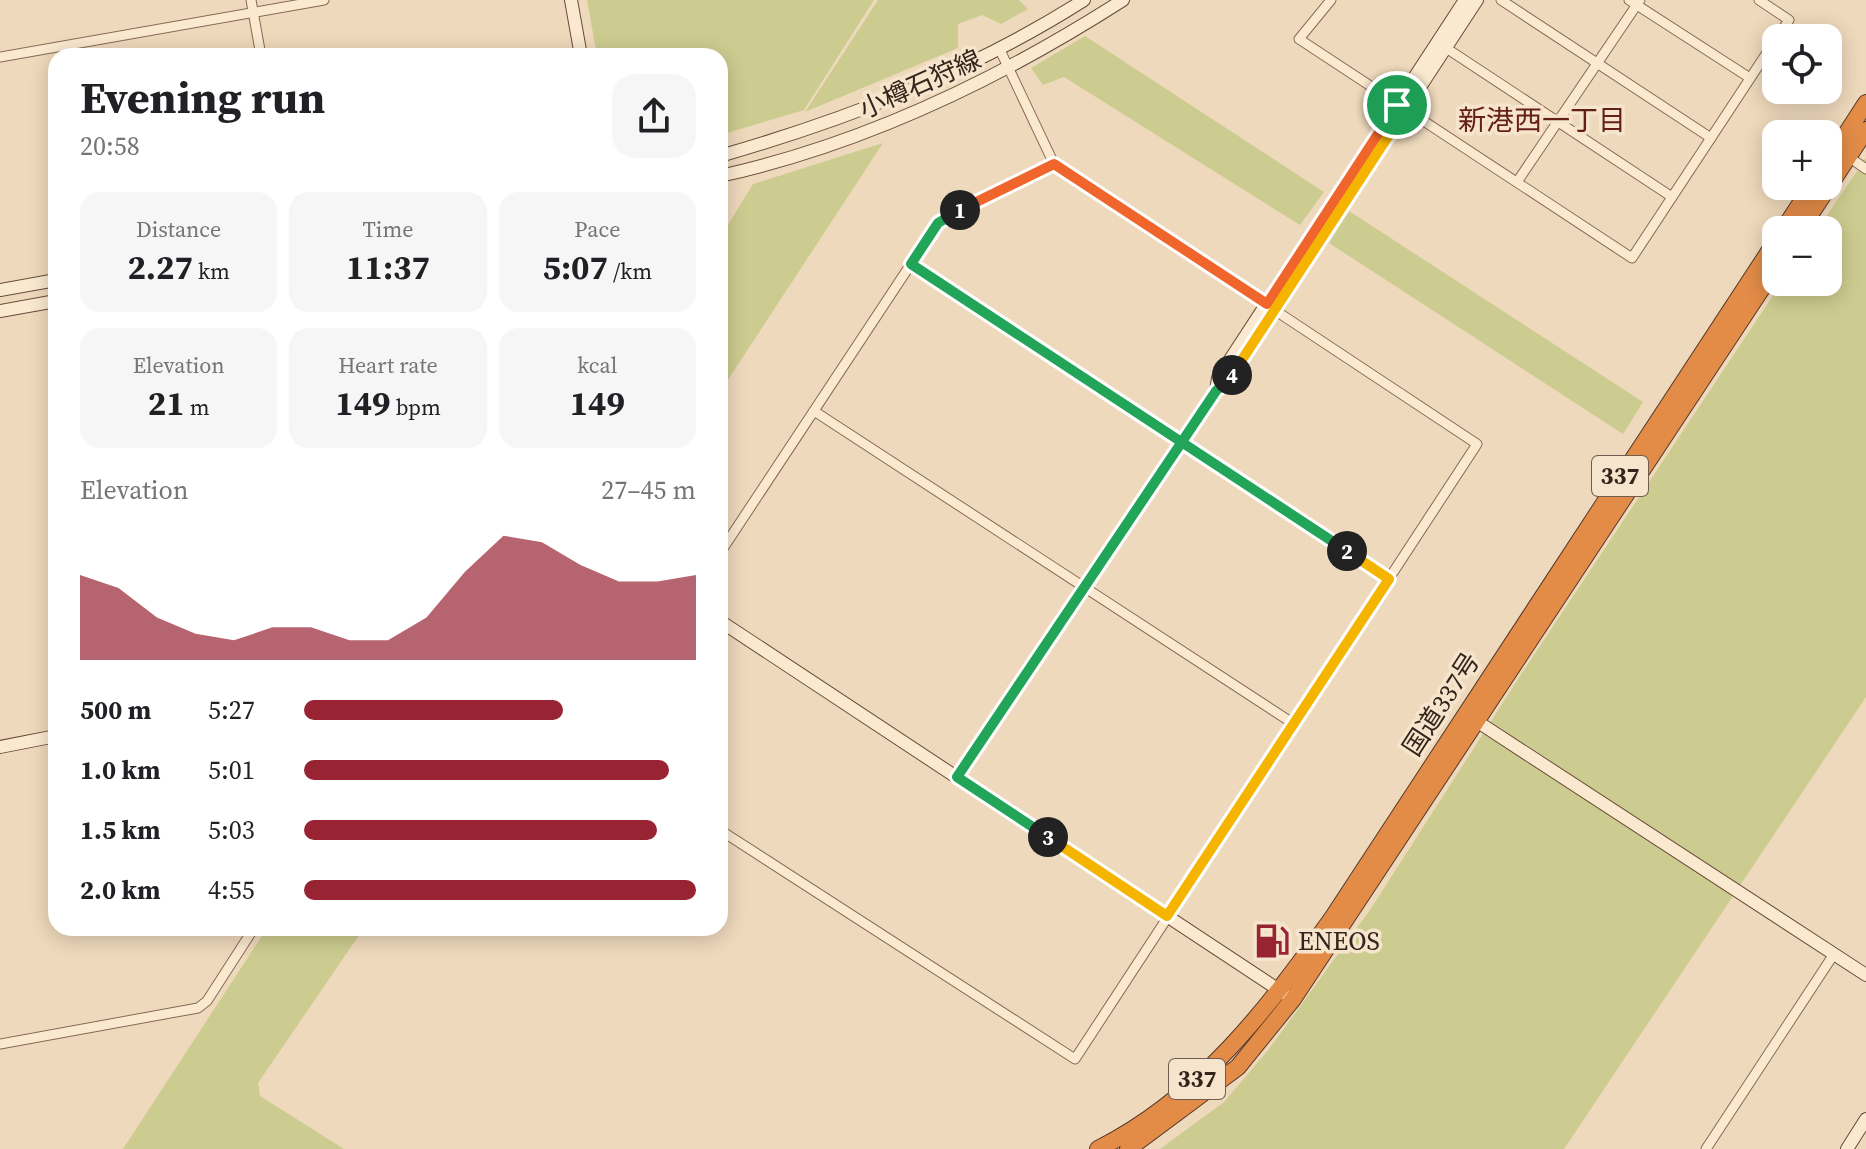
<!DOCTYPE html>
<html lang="en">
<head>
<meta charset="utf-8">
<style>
	:root { --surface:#fff; --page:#f6f6f6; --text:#202124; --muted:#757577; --accent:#982333 }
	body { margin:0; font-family:"Source Serif 4","Noto Sans JP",serif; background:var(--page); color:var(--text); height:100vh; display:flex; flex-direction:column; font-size:30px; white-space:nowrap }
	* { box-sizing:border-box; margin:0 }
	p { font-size:26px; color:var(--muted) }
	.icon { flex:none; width:44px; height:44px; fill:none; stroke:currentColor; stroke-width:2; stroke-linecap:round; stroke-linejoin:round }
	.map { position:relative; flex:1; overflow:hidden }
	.details { position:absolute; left:48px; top:48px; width:680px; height:888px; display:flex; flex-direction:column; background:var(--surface); border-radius:24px; box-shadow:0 4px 20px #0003 }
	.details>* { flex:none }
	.buttons { position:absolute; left:1762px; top:24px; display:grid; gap:16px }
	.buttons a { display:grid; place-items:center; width:80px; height:80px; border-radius:16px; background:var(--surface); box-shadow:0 4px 20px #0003; font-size:40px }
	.pin { position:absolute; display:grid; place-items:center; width:68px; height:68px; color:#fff; margin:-34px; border:4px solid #fff; border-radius:50%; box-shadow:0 2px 8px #0007 }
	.km { position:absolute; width:40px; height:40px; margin:-20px; border-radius:50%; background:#222; color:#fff; font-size:22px; line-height:40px; text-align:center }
	.round { display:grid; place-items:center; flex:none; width:84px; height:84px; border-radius:24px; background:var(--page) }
	.overview { display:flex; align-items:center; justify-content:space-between; height:136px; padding:0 32px }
	h1 { font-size:44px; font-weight:700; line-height:60px }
	.figures { display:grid; grid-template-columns:repeat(3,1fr); gap:12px; height:136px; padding:8px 32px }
	.figures div { display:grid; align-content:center; border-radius:20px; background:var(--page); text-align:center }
	.figures b { font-size:34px; font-weight:700 }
	.figures small { font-size:22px; font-weight:400 }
	.figures p { font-size:22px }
	.chart { height:224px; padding:16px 32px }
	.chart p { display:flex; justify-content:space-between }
	.chart svg { width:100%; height:144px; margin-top:8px; fill:var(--accent); opacity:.7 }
	ul { padding:0 32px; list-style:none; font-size:26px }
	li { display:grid; grid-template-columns:128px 96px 1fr; align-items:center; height:60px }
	li i { height:20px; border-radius:10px; background:var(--accent) }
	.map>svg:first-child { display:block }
	.green { fill:#cdcc90 }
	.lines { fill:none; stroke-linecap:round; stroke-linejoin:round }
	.street-casing { stroke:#876955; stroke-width:11 }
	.secondary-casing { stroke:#684b39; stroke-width:14 }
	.highway-casing { stroke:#54382a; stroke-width:18 }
	.street { stroke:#fae8cf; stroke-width:9 }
	.secondary { stroke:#fae8cf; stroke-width:12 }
	.highway { stroke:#e38c48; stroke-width:16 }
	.split-1-casing { stroke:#fff; stroke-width:16 }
	.split-2-casing { stroke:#fff; stroke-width:16 }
	.split-3-casing { stroke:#fff; stroke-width:16 }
	.split-4-casing { stroke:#fff; stroke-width:16 }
	.split-5-casing { stroke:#fff; stroke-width:16 }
	.split-1 { stroke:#f0652b; stroke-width:10 }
	.split-2 { stroke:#22a559; stroke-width:10 }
	.split-3 { stroke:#f5b400; stroke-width:10 }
	.split-4 { stroke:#22a559; stroke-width:10 }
	.split-5 { stroke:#f5b400; stroke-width:10 }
	.labels { text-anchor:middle; stroke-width:7; stroke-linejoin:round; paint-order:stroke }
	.shield { fill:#f6e5cc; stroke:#6f5e50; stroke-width:2 }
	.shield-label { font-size:24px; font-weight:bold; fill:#35241b }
	.street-label { font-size:26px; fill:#35241b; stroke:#f6e5cc }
	.poi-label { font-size:26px; fill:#35241b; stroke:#f6e5cc; text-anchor:start }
	.neighbourhood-label { font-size:28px; fill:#641f19; stroke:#f6e5cc }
</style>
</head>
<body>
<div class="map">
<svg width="1866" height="1149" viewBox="0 0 1866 1149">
	<rect width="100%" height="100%" fill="#efd9bc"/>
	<g class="green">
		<path d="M587 0H874L804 110 720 135V56H597Z"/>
		<path d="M878 0H1019L1028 9 1001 24 982 15 958 24V48L805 112Z"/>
		<path d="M1085 36 1324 192 1300 225 1064 77 1043 85 1031 68Z"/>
		<path d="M883 143 720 392V238L753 184Z"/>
		<path d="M1866 158V697L1564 1149H1160L1224 1102 1269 1049 1370 910 1520 676 1782 282H1828V230H1817Z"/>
		<path d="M1349 211 1643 402 1623 434 1329 243Z"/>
		<path d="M267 928H364L258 1083 260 1096 344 1149H123Z"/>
	</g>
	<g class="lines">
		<g class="street-casing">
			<g id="street">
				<path d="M251 0 261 56"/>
				<path d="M1331 0 1299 39 1632 258 1776 39"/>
				<path d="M1501 0 1711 138"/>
				<path d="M1629 0 1750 78"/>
				<path d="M1759 0 1789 20 1777 38"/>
				<path d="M1440 44 1672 197"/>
				<path d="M0 57 324 0"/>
				<path d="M1846 155 1866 169"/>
				<path d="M1517 182 1640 0"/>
				<path d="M911 264 1389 579"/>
				<path d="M814 411 1294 724"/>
				<path d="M720 553 938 223 1054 164"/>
				<path d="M720 830 1075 1059 1477 444 1054 164 1000 50"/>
				<path d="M0 1044 198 1008 207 1001 254 928"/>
				<path d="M1706 1149 1834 954"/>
			</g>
		</g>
		<g class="secondary-casing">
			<g id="secondary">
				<path d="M571 0 581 56"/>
				<path d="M720 156C848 119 971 72 1084 0"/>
				<path d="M720 176C865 144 998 80 1123 0"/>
				<path d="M0 290 56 280"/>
				<path d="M0 311 56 301"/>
				<path d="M1216 391 1218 378 1465 0"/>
				<path d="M720 621 1285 994"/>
				<path d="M1478 722 1866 975"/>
				<path d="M0 747 56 736"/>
				<path d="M957 777 1216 391 1227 382 1477 0"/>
				<path d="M1847 1149 1866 1119"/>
			</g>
		</g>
		<g class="highway-casing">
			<g id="highway">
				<path d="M1828 162 1866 103"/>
				<path d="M1783 230 1812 186"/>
				<path d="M1800 230 1866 130"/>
				<path d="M1098 1149C1200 1098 1268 1008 1333 917L1776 241"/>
				<path d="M1128 1149 1238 1067 1293 999 1776 267"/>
			</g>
		</g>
		<use href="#street" class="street"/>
		<use href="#secondary" class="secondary"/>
		<use href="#highway" class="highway"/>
	</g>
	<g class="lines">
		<g class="split-1-casing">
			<path id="split-1" d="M960 210 1054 164 1267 304 1397 105"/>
		</g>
		<g class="split-2-casing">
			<path id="split-2" d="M960 210 938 223 911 264 1347 551"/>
		</g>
		<g class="split-3-casing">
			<path id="split-3" d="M1048 837 1167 916 1389 579 1347 551"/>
		</g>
		<g class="split-4-casing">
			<path id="split-4" d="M1048 837 957 777 1216 391 1232 375"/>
		</g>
		<g class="split-5-casing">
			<path id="split-5" d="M1232 375 1406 109 1397 105"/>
		</g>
		<use href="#split-1" class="split-1"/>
		<use href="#split-2" class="split-2"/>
		<use href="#split-3" class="split-3"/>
		<use href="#split-4" class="split-4"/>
		<use href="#split-5" class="split-5"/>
	</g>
	<defs>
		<g id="fuel-bare" transform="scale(2.76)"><path d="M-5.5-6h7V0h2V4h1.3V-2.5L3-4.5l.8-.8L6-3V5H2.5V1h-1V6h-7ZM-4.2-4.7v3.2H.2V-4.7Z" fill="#982333" stroke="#f6e5cc" stroke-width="2.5" paint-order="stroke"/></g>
	</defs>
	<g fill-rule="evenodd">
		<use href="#fuel-bare" x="1272" y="941"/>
	</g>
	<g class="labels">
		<g class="shield">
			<rect x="1592" y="456" width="56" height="40" rx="6"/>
			<rect x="1169" y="1059" width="56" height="40" rx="6"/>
		</g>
		<g class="shield-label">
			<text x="1620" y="484">337</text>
			<text x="1197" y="1087">337</text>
		</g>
		<g class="street-label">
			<text transform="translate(920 84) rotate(-24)" y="9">小樽石狩線</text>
			<text transform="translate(1441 704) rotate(-57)" y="9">国道337号</text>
		</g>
		<g class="poi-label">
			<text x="1298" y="950">ENEOS</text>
		</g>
		<g class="neighbourhood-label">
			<text x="1542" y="130">新港西一丁目</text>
		</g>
	</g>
</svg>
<div class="buttons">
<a><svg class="icon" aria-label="locate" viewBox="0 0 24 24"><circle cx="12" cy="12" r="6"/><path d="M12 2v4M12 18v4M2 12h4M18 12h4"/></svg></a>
<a>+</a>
<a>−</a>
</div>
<div class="pin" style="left:1397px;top:105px;background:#1e9e55"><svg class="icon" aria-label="arrive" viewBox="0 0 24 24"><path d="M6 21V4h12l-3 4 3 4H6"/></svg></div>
<b class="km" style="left:960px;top:210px">1</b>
<b class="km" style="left:1347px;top:551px">2</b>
<b class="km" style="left:1048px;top:837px">3</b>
<b class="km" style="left:1232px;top:375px">4</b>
<section class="details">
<div class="overview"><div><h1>Evening run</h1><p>20:58</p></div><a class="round"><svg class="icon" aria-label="share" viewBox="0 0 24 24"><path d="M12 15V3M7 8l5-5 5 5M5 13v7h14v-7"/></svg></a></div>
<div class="figures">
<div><p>Distance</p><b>2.27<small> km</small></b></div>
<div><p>Time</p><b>11:37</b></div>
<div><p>Pace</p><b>5:07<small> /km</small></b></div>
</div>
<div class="figures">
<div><p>Elevation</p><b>21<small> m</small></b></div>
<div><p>Heart rate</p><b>149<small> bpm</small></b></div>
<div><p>kcal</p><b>149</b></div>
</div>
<div class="chart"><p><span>Elevation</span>27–45 m</p>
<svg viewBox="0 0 160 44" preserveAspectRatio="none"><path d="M0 44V18L10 22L20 31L30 36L40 38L50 34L60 34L70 38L80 38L90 31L100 17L110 6L120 8L130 15L140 20L150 20L160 18V44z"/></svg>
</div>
<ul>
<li><b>500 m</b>5:27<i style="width:66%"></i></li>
<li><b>1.0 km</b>5:01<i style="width:93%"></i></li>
<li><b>1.5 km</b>5:03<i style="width:90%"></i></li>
<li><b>2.0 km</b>4:55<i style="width:100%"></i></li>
</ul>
</section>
</div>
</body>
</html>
